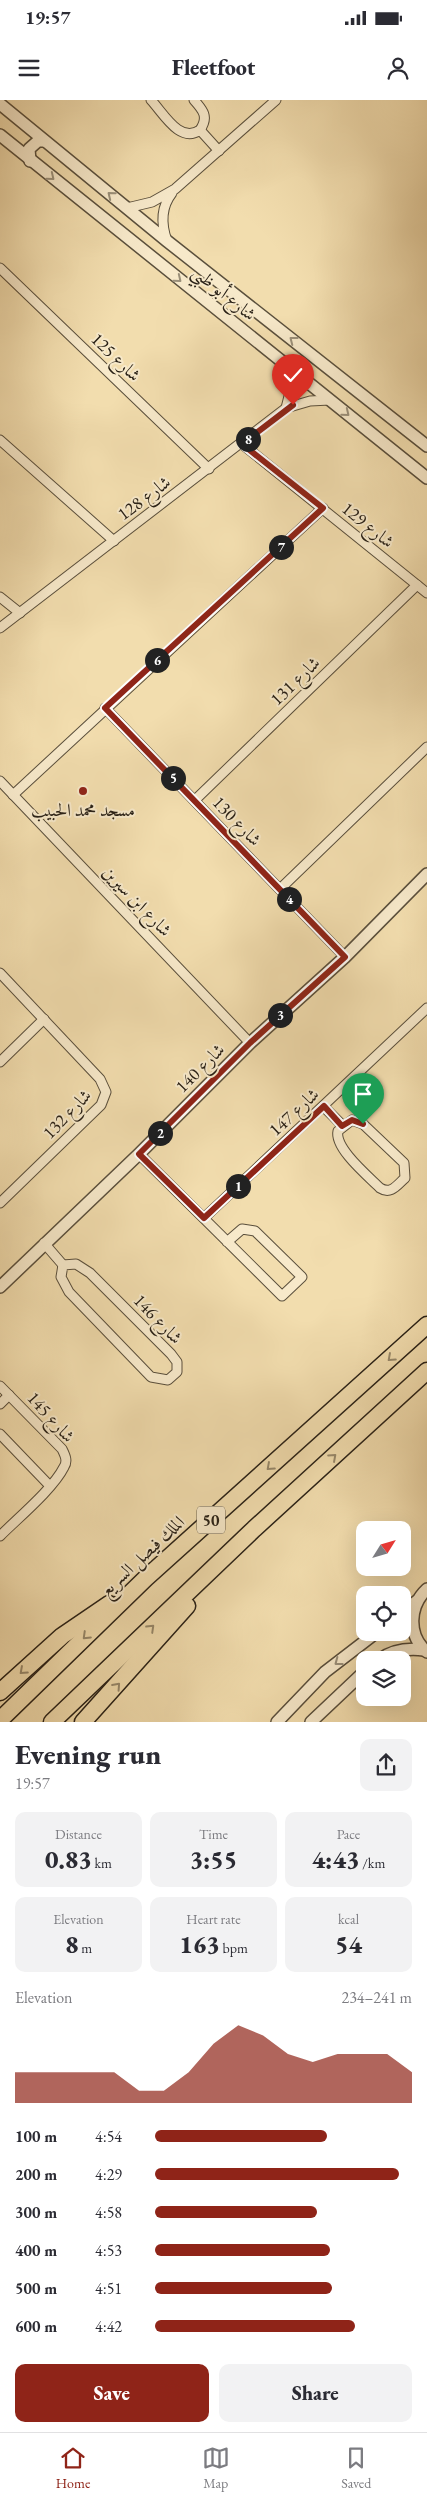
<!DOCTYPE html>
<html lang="en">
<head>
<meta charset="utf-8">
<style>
	:root { --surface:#fff; --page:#f2f2f3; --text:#2b2b33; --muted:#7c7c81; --line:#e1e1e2; --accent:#8f2418 }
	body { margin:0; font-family:"EB Garamond",Amiri,serif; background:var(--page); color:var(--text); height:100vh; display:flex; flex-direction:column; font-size:19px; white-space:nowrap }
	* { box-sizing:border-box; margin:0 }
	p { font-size:16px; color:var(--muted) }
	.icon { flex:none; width:28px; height:28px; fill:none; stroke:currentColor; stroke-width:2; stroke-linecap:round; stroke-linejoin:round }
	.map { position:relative; height:1622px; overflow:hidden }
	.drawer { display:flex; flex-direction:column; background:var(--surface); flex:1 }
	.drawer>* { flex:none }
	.needle { width:32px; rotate:53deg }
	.controls { position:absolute; left:356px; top:1421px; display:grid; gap:10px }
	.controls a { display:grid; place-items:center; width:55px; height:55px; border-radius:10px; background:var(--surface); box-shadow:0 5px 20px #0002; font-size:25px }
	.pin { position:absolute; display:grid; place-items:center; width:42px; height:42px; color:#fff; margin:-51px -21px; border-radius:50% 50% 50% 0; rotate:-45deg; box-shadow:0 0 5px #0007 }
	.pin .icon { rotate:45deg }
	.km { position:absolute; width:25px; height:25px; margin:-12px; border-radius:50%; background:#222; color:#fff; font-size:14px; line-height:25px; text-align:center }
	.round { display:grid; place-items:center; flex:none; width:52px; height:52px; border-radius:10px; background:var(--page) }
	.summary { display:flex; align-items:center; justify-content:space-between; height:85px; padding:0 15px }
	h1 { font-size:28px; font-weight:800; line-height:38px }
	.figures { display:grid; grid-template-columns:repeat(3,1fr); gap:8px; height:85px; padding:5px 15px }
	.figures div { display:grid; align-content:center; border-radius:10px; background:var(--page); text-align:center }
	.figures b { font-size:25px; font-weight:800 }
	.figures small { font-size:14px; font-weight:400 }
	.figures p { font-size:14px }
	.chart { height:140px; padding:10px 15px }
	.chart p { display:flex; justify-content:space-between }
	.chart svg { width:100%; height:90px; margin-top:5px; fill:var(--accent); opacity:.7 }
	.button { display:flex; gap:10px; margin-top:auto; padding:10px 15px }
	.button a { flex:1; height:58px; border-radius:10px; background:var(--accent); color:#fff; font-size:20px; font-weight:800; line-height:58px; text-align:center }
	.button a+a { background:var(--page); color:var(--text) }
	ul { padding:0 15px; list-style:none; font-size:16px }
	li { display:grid; grid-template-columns:80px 60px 1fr; align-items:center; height:38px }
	li i { height:12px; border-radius:6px; background:var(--accent) }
	.status { display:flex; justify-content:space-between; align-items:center; height:35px; padding:0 25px; background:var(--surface); direction:ltr }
	.status svg { height:14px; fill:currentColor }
	header { display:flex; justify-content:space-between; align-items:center; height:65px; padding:0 15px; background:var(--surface); font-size:22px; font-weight:800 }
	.menu { display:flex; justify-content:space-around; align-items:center; height:70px; border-top:1px solid var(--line); background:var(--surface); font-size:14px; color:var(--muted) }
	.menu a { display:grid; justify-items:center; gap:2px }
	.menu .selected { color:var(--accent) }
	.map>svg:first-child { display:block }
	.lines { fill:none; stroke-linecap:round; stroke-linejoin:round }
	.minor-casing { stroke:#5a4f3c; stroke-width:11 }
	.tertiary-casing { stroke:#5a4f3c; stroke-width:14 }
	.motorway-casing { stroke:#282016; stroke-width:19 }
	.minor { stroke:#f7e9ca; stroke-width:9 }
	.tertiary { stroke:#f7e9ca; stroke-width:11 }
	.motorway { stroke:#f2ddae; stroke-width:16 }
	.oneway { stroke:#9a8f79 }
	.oneway2 { stroke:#97886a }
	.route-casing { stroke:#fff; stroke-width:10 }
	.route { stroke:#8f2418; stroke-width:6 }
	.poi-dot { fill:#8f2418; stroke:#f7e9ca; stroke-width:2 }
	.labels { text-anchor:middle; stroke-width:4; stroke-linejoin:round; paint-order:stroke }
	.shield { fill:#f7e9ca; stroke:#665c4c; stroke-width:1 }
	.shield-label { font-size:16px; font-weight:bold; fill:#282016 }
	.street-label { font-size:18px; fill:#282016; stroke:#f7e9ca }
	.poi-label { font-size:18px; fill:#282016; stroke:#f7e9ca }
</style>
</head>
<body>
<div class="status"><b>19:57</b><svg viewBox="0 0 49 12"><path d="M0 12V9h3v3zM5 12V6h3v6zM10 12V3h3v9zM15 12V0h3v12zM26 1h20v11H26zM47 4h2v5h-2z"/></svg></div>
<header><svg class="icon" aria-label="menu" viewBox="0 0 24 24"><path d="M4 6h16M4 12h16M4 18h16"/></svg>Fleetfoot<svg class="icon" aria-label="person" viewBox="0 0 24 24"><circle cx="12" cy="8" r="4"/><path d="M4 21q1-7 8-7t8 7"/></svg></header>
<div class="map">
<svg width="427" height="1622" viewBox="0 0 427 1622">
	<rect width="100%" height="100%" fill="#f2ddae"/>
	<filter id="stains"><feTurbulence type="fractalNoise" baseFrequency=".004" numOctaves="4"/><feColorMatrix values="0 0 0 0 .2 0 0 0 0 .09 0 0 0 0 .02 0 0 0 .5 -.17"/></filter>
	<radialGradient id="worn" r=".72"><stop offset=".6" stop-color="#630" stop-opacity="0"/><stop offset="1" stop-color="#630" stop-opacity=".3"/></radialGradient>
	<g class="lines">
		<g class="minor-casing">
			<g id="minor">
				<path d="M151 0C164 14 180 44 200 30 209 17 203 10 194 0"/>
				<path d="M200 30 219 51"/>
				<path d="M127 108 152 102 175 89 276 0"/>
				<path d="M167 141C161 124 161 107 172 93"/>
				<path d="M0 168 209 369"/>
				<path d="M286 308 291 288 288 267"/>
				<path d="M0 340 114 441"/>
				<path d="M242 344 427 493"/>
				<path d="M0 497 20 513"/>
				<path d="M0 528 286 308 310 301 330 300"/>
				<path d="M105 608 345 857"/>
				<path d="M0 681 250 943"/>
				<path d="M13 695 323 408"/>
				<path d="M195 700 417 485"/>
				<path d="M280 789 427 647"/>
				<path d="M0 873 100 979 106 992 101 1005 0 1103"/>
				<path d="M0 962 44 919"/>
				<path d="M324 1007 343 1026"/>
				<path d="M352 1020 363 1024 404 1063 405 1078C397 1085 391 1095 380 1088 368 1076 334 1048 338 1031Z"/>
				<path d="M139 1054 282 1196 302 1177 255 1131 242 1129 227 1142"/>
				<path d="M204 1118 427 908"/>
				<path d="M44 1143 63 1165"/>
				<path d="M76 1164 90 1173 171 1254 177 1262V1272L168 1280 151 1277 69 1192 61 1177 63 1165Z"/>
				<path d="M0 1286 62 1349C65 1355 68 1361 64 1367 53 1389 18 1418 0 1436"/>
				<path d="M0 1304 9 1295"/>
				<path d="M0 1334 49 1385"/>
			</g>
		</g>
		<g class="tertiary-casing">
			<g id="tertiary">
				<path d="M0 4 167 141 427 346"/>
				<path d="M0 35 427 378"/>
				<path d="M30 61 29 49 38 41H44"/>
				<path d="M0 1187 139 1054 250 943 345 857 427 774"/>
				<path d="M427 1489C409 1506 407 1535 427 1552"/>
				<path d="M402 1512 417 1501"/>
				<path d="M379 1560C392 1550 408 1548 424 1550"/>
				<path d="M277 1622 325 1572 377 1532"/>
				<path d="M311 1622 365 1571"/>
			</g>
		</g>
		<g class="motorway-casing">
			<g id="motorway">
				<path d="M0 1592 62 1536 109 1504"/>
				<path d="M0 1620 146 1478 427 1225"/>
				<path d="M52 1622 254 1429 427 1271"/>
				<path d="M83 1622 187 1506"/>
			</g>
		</g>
		<use href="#minor" class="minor"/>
		<use href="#tertiary" class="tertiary"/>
		<use href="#motorway" class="motorway"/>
	</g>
	<defs><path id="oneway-chevron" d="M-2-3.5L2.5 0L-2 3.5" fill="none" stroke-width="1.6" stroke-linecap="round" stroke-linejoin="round" transform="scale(1.25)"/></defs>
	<g class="oneway">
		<use href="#oneway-chevron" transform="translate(51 77) rotate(39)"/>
		<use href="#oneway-chevron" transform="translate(111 95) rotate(-141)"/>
		<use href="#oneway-chevron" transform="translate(178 179) rotate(39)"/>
		<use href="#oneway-chevron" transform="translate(293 240) rotate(-142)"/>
		<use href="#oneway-chevron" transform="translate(346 313) rotate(39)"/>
		<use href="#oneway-chevron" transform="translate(338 1562) rotate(143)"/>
	</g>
	<g class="oneway2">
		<use href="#oneway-chevron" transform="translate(391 1258) rotate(138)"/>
		<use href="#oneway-chevron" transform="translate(333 1357) rotate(-42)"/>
		<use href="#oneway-chevron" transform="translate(270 1367) rotate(138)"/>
		<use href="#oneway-chevron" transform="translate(151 1528) rotate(-44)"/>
		<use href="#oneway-chevron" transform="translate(86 1536) rotate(136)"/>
		<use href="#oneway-chevron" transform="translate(23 1571) rotate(138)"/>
		<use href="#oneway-chevron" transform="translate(117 1586) rotate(-48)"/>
	</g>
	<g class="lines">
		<g class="route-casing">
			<path id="route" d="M293 305 242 344 323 408 105 608 345 857 250 943 139 1054 204 1118 324 1006 342 1026 352 1020 363 1024"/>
		</g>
		<use href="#route" class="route"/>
	</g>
	<circle class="poi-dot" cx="83" cy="691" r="5"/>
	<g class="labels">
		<rect class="shield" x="197" y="1406.5" width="28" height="27" rx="4"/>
		<g class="shield-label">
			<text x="211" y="1426">50</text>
		</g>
		<g class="street-label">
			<text transform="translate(224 193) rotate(39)" y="6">شارع أبو ظبي</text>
			<text transform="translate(116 257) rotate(44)" y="6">شارع 125</text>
			<text transform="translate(144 398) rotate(-37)" y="6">شارع 128</text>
			<text transform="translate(368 425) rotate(39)" y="6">شارع 129</text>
			<text transform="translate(295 581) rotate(-44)" y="6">شارع 131</text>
			<text transform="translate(237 721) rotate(46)" y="6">شارع 130</text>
			<text transform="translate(137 801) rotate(46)" y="6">شارع ابن سيرين</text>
			<text transform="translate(200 968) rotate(-45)" y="6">شارع 140</text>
			<text transform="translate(294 1012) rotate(-43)" y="6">شارع 147</text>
			<text transform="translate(67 1014) rotate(-46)" y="6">شارع 132</text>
			<text transform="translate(158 1219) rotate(46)" y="6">شارع 146</text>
			<text transform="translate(51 1317) rotate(48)" y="6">شارع 145</text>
			<text transform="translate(142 1456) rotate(-43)" y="6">الملك فيصل السريع</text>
		</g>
		<g class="poi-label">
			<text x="83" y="716">مسجد محمد الحبيب</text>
		</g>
	</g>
	<rect width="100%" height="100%" filter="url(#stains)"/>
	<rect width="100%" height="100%" fill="url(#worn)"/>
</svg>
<div class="controls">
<a><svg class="needle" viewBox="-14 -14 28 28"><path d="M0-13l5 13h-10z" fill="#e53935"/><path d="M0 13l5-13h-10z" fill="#7c7c81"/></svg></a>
<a><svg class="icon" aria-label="locate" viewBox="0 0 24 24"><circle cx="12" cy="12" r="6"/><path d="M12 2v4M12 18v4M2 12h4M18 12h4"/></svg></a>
<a><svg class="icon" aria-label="layers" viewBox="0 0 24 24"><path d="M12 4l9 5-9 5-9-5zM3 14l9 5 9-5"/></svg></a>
</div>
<div class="pin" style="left:363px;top:1024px;background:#1e9e55"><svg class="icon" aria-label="arrive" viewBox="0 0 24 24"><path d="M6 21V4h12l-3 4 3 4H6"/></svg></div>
<div class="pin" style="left:293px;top:305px;background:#d93025"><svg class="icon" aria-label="check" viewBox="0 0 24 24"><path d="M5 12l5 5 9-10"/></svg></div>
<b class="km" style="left:238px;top:1086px">1</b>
<b class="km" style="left:160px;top:1033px">2</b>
<b class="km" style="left:280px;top:915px">3</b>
<b class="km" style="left:289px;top:799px">4</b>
<b class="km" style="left:173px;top:678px">5</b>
<b class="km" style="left:157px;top:560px">6</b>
<b class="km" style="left:281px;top:447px">7</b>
<b class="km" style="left:248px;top:339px">8</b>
</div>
<section class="drawer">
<div class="summary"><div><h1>Evening run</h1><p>19:57</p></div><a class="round"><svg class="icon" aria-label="share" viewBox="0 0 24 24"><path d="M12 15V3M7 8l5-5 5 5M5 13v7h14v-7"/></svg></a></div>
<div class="figures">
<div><p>Distance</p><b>0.83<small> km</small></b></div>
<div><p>Time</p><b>3:55</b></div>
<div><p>Pace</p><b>4:43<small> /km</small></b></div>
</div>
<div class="figures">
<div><p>Elevation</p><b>8<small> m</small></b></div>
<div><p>Heart rate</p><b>163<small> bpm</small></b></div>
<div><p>kcal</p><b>54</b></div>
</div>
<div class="chart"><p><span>Elevation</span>234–241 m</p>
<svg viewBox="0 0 160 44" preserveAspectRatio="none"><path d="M0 44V29L10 29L20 29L30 29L40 29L50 38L60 38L70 29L80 15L90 6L100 11L110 20L120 24L130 20L140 20L150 20L160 29V44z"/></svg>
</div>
<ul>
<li><b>100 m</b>4:54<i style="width:67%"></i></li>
<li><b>200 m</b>4:29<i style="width:95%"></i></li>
<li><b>300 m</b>4:58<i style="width:63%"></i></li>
<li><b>400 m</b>4:53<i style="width:68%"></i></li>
<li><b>500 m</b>4:51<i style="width:69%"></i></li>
<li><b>600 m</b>4:42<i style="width:78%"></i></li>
</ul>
<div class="button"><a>Save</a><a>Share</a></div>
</section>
<nav class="menu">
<a class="selected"><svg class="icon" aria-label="home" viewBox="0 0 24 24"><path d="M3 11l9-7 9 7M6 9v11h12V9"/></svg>Home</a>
<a><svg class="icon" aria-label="map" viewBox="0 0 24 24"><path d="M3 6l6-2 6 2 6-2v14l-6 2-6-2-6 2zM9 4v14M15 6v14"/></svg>Map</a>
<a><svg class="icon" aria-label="saved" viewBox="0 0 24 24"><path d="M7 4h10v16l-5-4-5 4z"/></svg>Saved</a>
</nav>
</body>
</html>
